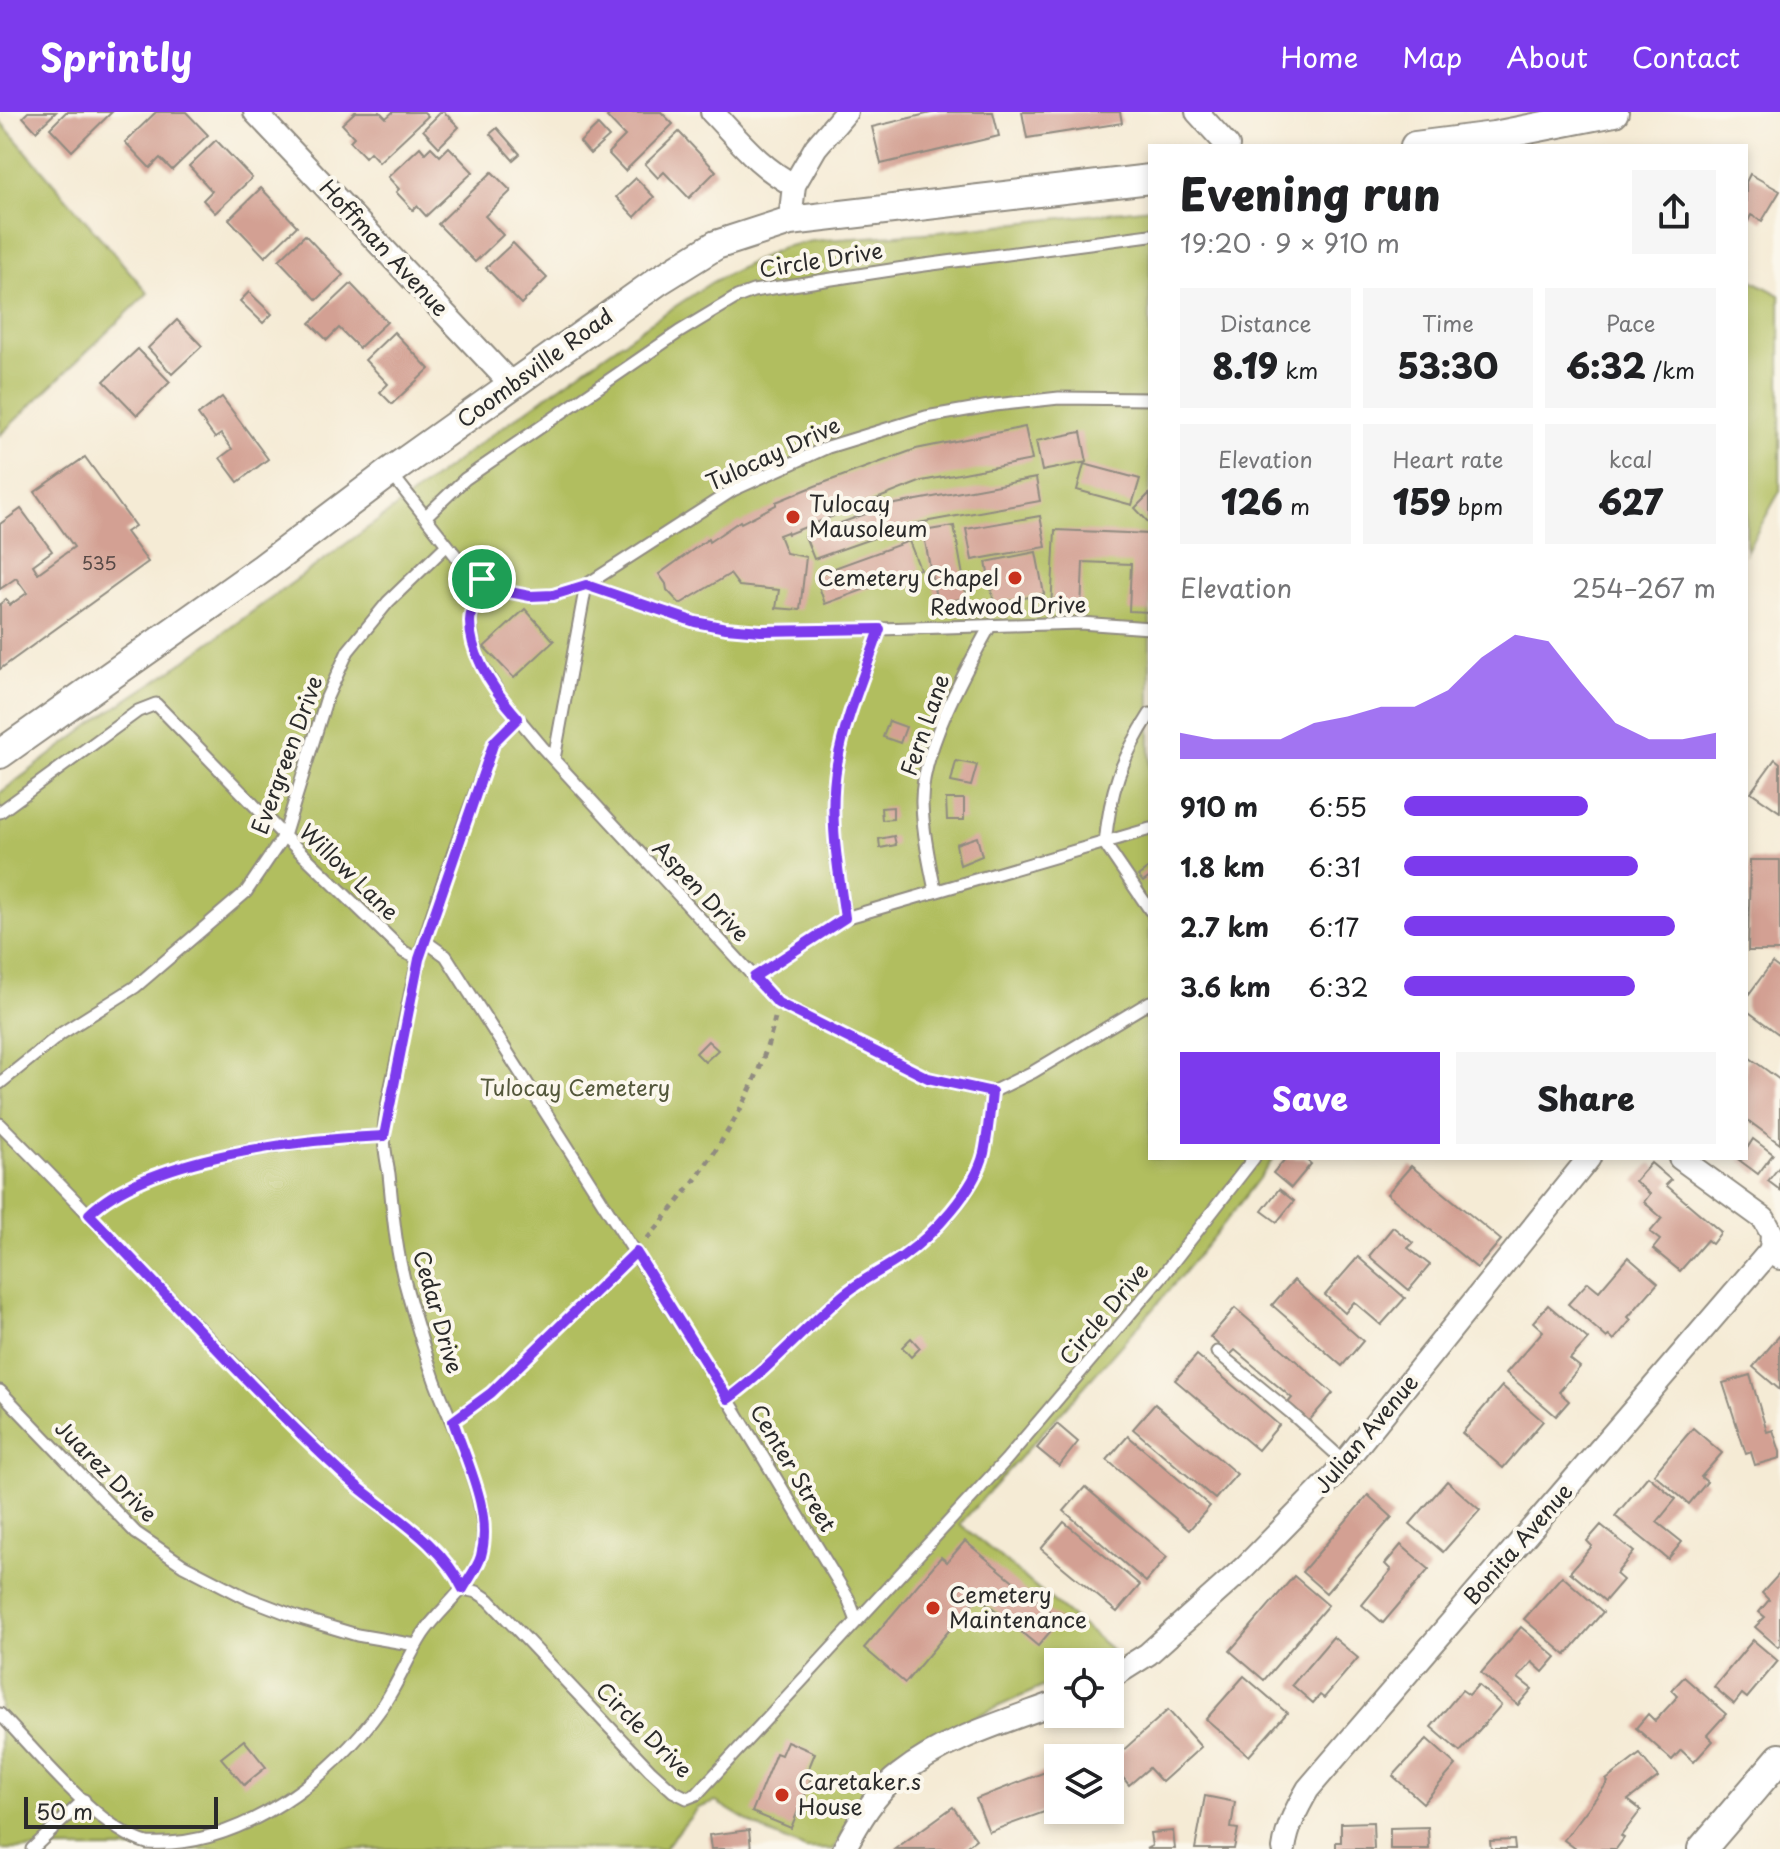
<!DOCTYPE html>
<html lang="en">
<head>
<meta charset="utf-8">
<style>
	:root { --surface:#fff; --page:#f6f6f6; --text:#202124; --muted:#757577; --accent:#7c3aed }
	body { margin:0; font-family:"Playpen Sans",sans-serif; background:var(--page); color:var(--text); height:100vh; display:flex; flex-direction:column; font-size:30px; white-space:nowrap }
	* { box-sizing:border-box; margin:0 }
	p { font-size:26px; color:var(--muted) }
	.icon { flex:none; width:44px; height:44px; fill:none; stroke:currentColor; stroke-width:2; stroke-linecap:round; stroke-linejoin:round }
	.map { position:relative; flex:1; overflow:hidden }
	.details { position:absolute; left:1148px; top:32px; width:600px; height:1016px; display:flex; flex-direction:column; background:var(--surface); border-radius:0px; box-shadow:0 4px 12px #0003 }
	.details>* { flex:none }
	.fabs { position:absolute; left:1044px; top:1536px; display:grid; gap:16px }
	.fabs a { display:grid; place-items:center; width:80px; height:80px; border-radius:0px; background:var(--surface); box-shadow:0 4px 12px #0003; font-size:40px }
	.scale { position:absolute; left:24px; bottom:20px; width:194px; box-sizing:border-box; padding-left:8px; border:4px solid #2b2b2b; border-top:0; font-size:22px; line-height:28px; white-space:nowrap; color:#2b2b2b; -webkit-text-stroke:6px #fbf7ec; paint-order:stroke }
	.pin { position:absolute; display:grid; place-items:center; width:68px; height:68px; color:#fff; margin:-34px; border:4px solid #fff; border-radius:50%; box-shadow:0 2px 8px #0007 }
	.round { display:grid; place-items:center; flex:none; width:84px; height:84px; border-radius:0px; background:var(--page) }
	.overview { display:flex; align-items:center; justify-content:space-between; height:136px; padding:0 32px }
	h1 { font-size:44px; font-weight:800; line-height:60px }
	.stats { display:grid; grid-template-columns:repeat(3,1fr); gap:12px; height:136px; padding:8px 32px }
	.stats div { display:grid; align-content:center; border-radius:0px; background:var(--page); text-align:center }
	.stats b { font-size:34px; font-weight:800 }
	.stats small { font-size:22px; font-weight:400 }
	.stats p { font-size:22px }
	.chart { height:224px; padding:16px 32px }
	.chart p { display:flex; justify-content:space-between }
	.chart svg { width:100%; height:144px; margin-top:8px; fill:var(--accent); opacity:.7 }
	.action { display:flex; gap:16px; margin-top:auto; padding:16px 32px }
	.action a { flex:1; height:92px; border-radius:0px; background:var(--accent); color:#fff; font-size:32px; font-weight:800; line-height:92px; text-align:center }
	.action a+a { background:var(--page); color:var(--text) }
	ul { padding:0 32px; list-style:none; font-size:26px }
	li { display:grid; grid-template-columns:128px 96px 1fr; align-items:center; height:60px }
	li i { height:20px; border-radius:10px; background:var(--accent) }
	header { display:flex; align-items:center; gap:48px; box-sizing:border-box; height:112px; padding:0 40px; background:var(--accent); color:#fff }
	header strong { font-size:38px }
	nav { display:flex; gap:44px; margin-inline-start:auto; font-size:28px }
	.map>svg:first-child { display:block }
	.green { fill:#b1be5f; stroke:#6e7445; stroke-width:2 }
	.building { fill:#d3a093 }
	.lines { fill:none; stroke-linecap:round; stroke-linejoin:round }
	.service-casing { stroke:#908b80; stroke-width:15 }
	.minor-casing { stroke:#908b80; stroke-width:26 }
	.tertiary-casing { stroke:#908b80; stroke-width:32 }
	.path { stroke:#908b80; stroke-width:5; stroke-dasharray:6 6; stroke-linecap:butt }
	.service { stroke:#fff; stroke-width:11 }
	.minor { stroke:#fff; stroke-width:22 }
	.tertiary { stroke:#fff; stroke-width:28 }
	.route-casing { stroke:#fff; stroke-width:16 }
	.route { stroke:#7c3aed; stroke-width:10 }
	.poi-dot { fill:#c8321e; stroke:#fbf7ec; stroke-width:3 }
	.labels { text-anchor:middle; stroke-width:8; stroke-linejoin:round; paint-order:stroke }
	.number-label { font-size:18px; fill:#554845 }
	.street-label { font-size:22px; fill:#2b2b2b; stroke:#fbf7ec }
	.poi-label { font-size:22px; fill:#2b2b2b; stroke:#fbf7ec; text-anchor:start }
	.park-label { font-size:22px; fill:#53573b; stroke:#fbf7ec }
</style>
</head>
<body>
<header>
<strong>Sprintly</strong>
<nav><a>Home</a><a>Map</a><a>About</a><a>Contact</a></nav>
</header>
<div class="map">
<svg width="1780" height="1737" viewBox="0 0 1780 1737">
	<rect width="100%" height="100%" fill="#fbf7ec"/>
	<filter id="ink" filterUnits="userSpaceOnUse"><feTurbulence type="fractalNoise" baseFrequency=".0125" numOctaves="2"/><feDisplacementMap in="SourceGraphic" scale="16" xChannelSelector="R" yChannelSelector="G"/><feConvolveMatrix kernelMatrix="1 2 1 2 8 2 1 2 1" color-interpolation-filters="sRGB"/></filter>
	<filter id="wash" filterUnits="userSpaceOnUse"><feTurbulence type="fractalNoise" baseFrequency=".006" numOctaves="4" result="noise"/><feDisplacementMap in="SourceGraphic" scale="32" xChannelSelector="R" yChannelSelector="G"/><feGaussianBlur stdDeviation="1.8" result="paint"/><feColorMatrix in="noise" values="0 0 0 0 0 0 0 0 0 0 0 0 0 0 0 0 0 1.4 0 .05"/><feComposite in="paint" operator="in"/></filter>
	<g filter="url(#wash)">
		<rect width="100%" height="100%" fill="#f5ebd5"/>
		<g class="green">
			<path d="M0 9 148 181 0 323Z"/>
			<path d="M1150 96V1046H1274C1179 1176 1067 1292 960 1412L1112 1538 1094 1550H1058V1568L934 1623 908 1639 886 1656 861 1687 834 1737H806L766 1720 716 1690 698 1696 664 1737H0V681L101 605 172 558 387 402 487 326 644 215 712 170 748 152 783 135 812 129 938 120Z"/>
			<path d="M1746 165 1780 183V379L1746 440Z"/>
		</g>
		<g id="blocks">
			<g class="building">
				<path d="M28 0H56L36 19 23 5Z"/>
				<path d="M66 0H112L72 39 50 16Z"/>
				<path d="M156 0H186L208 23 172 58 160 46 150 56 125 30Z"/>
				<path d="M355 0H380L386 6 393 0H424L428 4 379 50 370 40 365 45 350 29 354 25 342 12Z"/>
				<path d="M441 0H444L459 15 439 35 423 18Z"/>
				<path d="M612 0H661L673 12 625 59 608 41 625 24 607 5Z"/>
				<path d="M935 0H993L999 24 881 52 872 15Z"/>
				<path d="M1022 0H1120L1122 11 1027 26Z"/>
				<path d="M598 13 609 25 590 42 580 30Z"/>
				<path d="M497 16 520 42 513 48 490 22Z"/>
				<path d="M679 20 716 59 689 86 664 60 658 66 645 52Z"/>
				<path d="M216 28 252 66 215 101 203 88 212 79 189 54Z"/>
				<path d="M420 35 425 41 431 35 440 44 449 35 473 60 426 104 417 94 413 98 396 80 399 77 388 65Z"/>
				<path d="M492 60 511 79 485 104 503 123 475 150 438 112Z"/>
				<path d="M1750 62 1780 79 1762 109 1751 103 1746 113V70Z"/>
				<path d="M636 66 654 85 635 105 616 85Z"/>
				<path d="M261 76 297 114 265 145 229 107Z"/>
				<path d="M305 123 343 163 317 188 279 148Z"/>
				<path d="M513 131 547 166 521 192 486 156Z"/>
				<path d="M351 172 387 210 359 236 339 216 327 228 310 211Z"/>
				<path d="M249 180 272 202 263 211 240 189Z"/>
				<path d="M177 208 202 234 172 262 148 236Z"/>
				<path d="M394 220 429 257 392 292 380 280 388 272 365 248Z"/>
				<path d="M138 237 170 270 137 303 104 269Z"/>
				<path d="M222 285 268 347 238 370 220 346 232 337 221 322 215 326 198 303Z"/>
				<path d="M1025 315 1032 348 922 369 788 422 787 420 779 423 786 441 806 445 800 498 776 496 779 478 739 474 730 462 680 492 667 478 666 472 659 462 708 427 709 430 740 409 741 411 776 393V390L815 374 916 337Z"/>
				<path d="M1081 320 1087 350 1042 359 1036 329Z"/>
				<path d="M85 345 135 414 126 420 148 450 0 557V492L6 487 10 493 27 481 16 466 0 477V412L21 397 52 439 33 453 38 461 74 435 35 380Z"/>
				<path d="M1084 352 1140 367 1132 393 1077 378Z"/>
				<path d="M1036 366 1040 389 913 412 814 447 805 424 890 393Z"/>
				<path d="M1150 381V412L1135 396Z"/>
				<path d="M1040 404 1046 435 972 448 966 417Z"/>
				<path d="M954 414 967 486 937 491 923 419Z"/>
				<path d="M1055 418 1150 422V500L1129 499 1131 452 1083 450 1081 499 1051 498Z"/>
				<path d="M909 429 920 457 825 492 815 463Z"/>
				<path d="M1036 440 1044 482 994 492 986 450Z"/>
				<path d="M525 497 554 529 514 566 484 535Z"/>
				<path d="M889 609 906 615 900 631 883 625Z"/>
				<path d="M1775 647 1780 651V700L1751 680Z"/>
				<path d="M956 649 977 653 971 674 951 670Z"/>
				<path d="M946 687H964V708H947Z"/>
				<path d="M893 695V707L882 708 881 696Z"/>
				<path d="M894 724 896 733 880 736 879 727Z"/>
				<path d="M977 725 982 744 960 753 956 732Z"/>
				<path d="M1750 748H1780V839H1748Z"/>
				<path d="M1150 755V765L1143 770 1138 764Z"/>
				<path d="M1772 851 1780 857V923L1746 898V886Z"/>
				<path d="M708 929 718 938 705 950 696 941Z"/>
				<path d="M1750 946 1780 968V1032L1746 1007V951Z"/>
				<path d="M1753 1027 1773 1042 1758 1062 1739 1048 1746 1046V1038Z"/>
				<path d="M1286 1046H1304L1311 1052 1291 1076 1273 1061Z"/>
				<path d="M1651 1051 1671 1068 1666 1073 1721 1120 1712 1132 1707 1128 1680 1159 1653 1137 1660 1128 1650 1120 1662 1106 1644 1090 1650 1082 1635 1069Z"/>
				<path d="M1411 1054 1501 1128 1477 1156 1387 1082Z"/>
				<path d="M1780 1054V1078L1768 1069Z"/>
				<path d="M1279 1077 1294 1089 1277 1110 1262 1099Z"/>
				<path d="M1393 1115 1413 1131 1408 1136 1430 1153 1409 1178 1369 1144Z"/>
				<path d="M1358 1145 1405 1186 1381 1213 1354 1190 1345 1201 1325 1183Z"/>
				<path d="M1628 1145 1658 1171 1628 1205 1631 1208 1614 1228 1609 1223 1607 1226 1568 1192 1588 1170 1599 1179Z"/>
				<path d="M1294 1168 1363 1229 1342 1254 1272 1193Z"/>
				<path d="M1548 1193 1588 1227 1570 1247 1580 1255 1559 1280 1569 1289 1556 1304 1506 1261 1543 1219 1533 1210Z"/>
				<path d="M1235 1196 1333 1281 1308 1310 1287 1292 1292 1286 1235 1238 1230 1243 1210 1225Z"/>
				<path d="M1780 1223V1278L1753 1255Z"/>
				<path d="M911 1226 920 1236 911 1245 902 1235Z"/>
				<path d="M1197 1243 1279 1313 1258 1338 1175 1268Z"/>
				<path d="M1750 1263 1767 1320 1773 1318 1780 1340V1346L1755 1353 1751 1340 1746 1342 1723 1271Z"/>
				<path d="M1502 1274 1543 1309 1503 1356 1462 1321Z"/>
				<path d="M1155 1292 1237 1362 1215 1387 1133 1317Z"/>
				<path d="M1057 1312 1078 1330 1059 1354 1037 1336Z"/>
				<path d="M1693 1316 1722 1341 1701 1365 1707 1370 1689 1392 1654 1362Z"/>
				<path d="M1128 1324 1210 1394 1189 1418 1107 1348Z"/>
				<path d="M1648 1364 1676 1387 1657 1410 1682 1430 1668 1447 1615 1404Z"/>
				<path d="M1447 1369 1480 1398 1443 1440 1410 1412Z"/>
				<path d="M1085 1375 1167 1445 1146 1470 1064 1399Z"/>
				<path d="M1368 1383 1392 1405 1326 1481 1302 1460Z"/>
				<path d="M1064 1410 1140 1473 1117 1500 1041 1437Z"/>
				<path d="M1601 1413 1634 1440 1616 1462 1623 1468 1605 1489 1570 1460 1592 1434 1587 1429Z"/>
				<path d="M965 1429 1060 1508 1038 1534 978 1484 905 1571 864 1536 941 1445 947 1450Z"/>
				<path d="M1401 1433 1429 1457 1383 1511 1362 1493 1391 1458 1385 1452Z"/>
				<path d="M1780 1461V1532L1778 1535 1755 1515 1765 1505 1759 1500 1769 1488 1762 1481Z"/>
				<path d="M1294 1464 1328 1493 1264 1568 1230 1539Z"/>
				<path d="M1562 1464 1603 1500 1566 1543 1524 1507Z"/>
				<path d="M1521 1515 1556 1545 1543 1560 1532 1550 1518 1566 1532 1577 1518 1593 1481 1561Z"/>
				<path d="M1333 1525 1358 1546 1324 1586 1320 1583 1313 1591 1292 1573Z"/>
				<path d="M1753 1528 1778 1549 1747 1586 1742 1582 1734 1592 1714 1575Z"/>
				<path d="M1244 1564 1287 1601 1249 1644 1206 1607Z"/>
				<path d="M1684 1565 1726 1602 1707 1623 1713 1629 1694 1650 1681 1638 1672 1648 1636 1616 1648 1602 1655 1609 1678 1584 1672 1578Z"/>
				<path d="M1478 1573 1501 1593 1460 1640 1431 1615 1462 1578 1469 1583Z"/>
				<path d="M1168 1598 1201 1635 1162 1670 1149 1656 1129 1673 1110 1650Z"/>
				<path d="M1427 1627 1456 1653 1423 1691 1393 1664Z"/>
				<path d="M244 1628 266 1655 244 1673 221 1646Z"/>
				<path d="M787 1629 815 1641 806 1663 812 1665 791 1716 752 1700 776 1641 781 1643Z"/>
				<path d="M1640 1642 1658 1665 1628 1688 1641 1698 1621 1724 1624 1726 1616 1737H1576L1564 1728 1608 1670 1606 1668Z"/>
				<path d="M1058 1655V1695L989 1720 976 1687Z"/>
				<path d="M1205 1684 1235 1690 1231 1716 1238 1717 1234 1737H1195Z"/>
				<path d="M953 1695 976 1727 963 1737H895Z"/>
				<path d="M1373 1710 1374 1737H1336V1730H1341V1711Z"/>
				<path d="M1428 1715 1429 1737H1390V1716Z"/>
				<path d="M749 1718 751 1737H711L709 1723Z"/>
				<path d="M1173 1719 1175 1737H1146L1152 1734 1150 1721Z"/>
				<path d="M1514 1728 1515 1737H1491L1490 1729Z"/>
			</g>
		</g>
	</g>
	<g filter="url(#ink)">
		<use href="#blocks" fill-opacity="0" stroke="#908b80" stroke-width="2"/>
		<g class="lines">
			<g class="service-casing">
				<g id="service">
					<path d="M390 360 456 444 482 467 504 479 530 484 553 483 586 473 733 378 828 335 926 305 995 293 1059 286 1150 287"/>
					<path d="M425 405 465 367 679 220 737 185 753 179 917 154 1150 123"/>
					<path d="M482 467 470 509 473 529 479 548 502 587 543 636 778 891 928 966 992 980 1033 960 1150 890"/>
					<path d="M554 647 586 473 695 510 726 516 761 519 880 517 1080 511 1150 516"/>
					<path d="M0 700 138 599 156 592 284 724 404 840 419 847"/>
					<path d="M1105 732C1110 679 1121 647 1150 602"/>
					<path d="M1105 732 1150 798"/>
					<path d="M935 778C929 750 923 721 922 692 920 641 965 559 990 514"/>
					<path d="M845 806C838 756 828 703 837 652 845 606 865 561 880 517"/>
					<path d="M425 829 446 844 728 1287 848 1486 857 1509"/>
					<path d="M754 865 845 806 1150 717"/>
					<path d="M0 971 62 921 135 875 246 780 284 724 327 585 348 539 388 490 447 433"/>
					<path d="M0 1012C115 1127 225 1247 341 1360 381 1399 438 1425 463 1477L477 1480 489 1488 650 1658 673 1679 687 1686 697 1682 1006 1348 1163 1163 1254 1046"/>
					<path d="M89 1102C149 1044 303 1027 384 1024"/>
					<path d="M1217 1240 1290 1300 1345 1350"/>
					<path d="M0 1279 136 1421 183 1453 245 1485 297 1505 357 1523 416 1533"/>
					<path d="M728 1287C769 1257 802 1218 841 1185 860 1168 882 1159 902 1145 935 1121 974 1081 984 1041 988 1021 990 1000 992 980"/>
					<path d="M453 1309 491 1281 636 1140"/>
					<path d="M0 1602C36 1639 98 1717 147 1731 241 1737 334 1664 382 1595 398 1572 408 1545 423 1522 441 1495 472 1475 481 1443 494 1394 452 1315 435 1269 425 1241 416 1211 408 1182 396 1143 393 1102 389 1062 387 1050 384 1037 384 1024 384 998 393 968 398 942 405 910 410 877 419 846 440 773 468 701 494 630L518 606"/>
					<path d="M32 1737 84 1688"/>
				</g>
			</g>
			<g class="minor-casing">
				<g id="minor">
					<path d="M255 0 512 273"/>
					<path d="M712 0C738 27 760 56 794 73"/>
					<path d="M1197 0 1228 34"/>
					<path d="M790 109 794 73 816 35 846 0"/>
					<path d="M1680 1046 1764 1107 1772 1122 1771 1138 1780 1146"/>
					<path d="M1110 1566 1148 1542 1245 1455 1331 1367 1589 1046"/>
					<path d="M844 1737C858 1711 875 1681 899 1663 945 1627 1004 1610 1058 1590"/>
					<path d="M1284 1737C1287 1715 1297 1696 1308 1677L1771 1138"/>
				</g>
			</g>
			<g class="tertiary-casing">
				<g id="tertiary">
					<path d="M1415 34 1494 24 1614 0"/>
					<path d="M0 642 263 456 390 360 658 169 716 133 790 109 1150 67"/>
					<path d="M1702 1737 1780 1646"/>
				</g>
			</g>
			<path class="path" d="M647 1127C702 1064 756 990 775 906"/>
			<use href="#service" class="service"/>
			<use href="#minor" class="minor"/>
			<use href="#tertiary" class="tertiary"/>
		</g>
	</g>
	<g class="lines" filter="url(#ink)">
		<g class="route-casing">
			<path id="route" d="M482 467 504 479 530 484 553 483 586 473 695 510 726 516 761 519 880 517C865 561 845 606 837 652 828 703 838 756 845 806L754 865 778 891 928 966 992 980C990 1000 988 1021 984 1041 975 1078 933 1123 902 1145 882 1159 860 1168 841 1185 803 1218 769 1257 728 1287L636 1140 491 1281 453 1309C466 1349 493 1400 481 1444 478 1455 469 1466 463 1477 439 1427 385 1400 345 1364 256 1282 174 1190 89 1102 149 1044 303 1027 384 1024L419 847 494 630 518 606C496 581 470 546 470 510 470 497 478 480 482 467Z"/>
		</g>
		<use href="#route" class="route"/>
	</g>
	<g class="poi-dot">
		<circle cx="793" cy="405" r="8"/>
		<circle cx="1015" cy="466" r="8"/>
		<circle cx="933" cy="1496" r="8"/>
		<circle cx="782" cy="1683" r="8"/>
	</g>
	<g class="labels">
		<g class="number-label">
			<text x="99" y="458">535</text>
		</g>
		<g class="street-label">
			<text transform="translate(384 136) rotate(47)" y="8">Hoffman Avenue</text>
			<text transform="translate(821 148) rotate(-9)" y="8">Circle Drive</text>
			<text transform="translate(535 256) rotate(-36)" y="8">Coombsville Road</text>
			<text transform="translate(773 342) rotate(-25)" y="8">Tulocay Drive</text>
			<text transform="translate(1008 494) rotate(-1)" y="8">Redwood Drive</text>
			<text transform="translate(925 613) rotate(-71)" y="8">Fern Lane</text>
			<text transform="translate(287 643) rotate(-70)" y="8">Evergreen Drive</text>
			<text transform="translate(349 760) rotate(44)" y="8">Willow Lane</text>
			<text transform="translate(701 779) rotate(47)" y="8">Aspen Drive</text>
			<text transform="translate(438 1200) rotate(74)" y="8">Cedar Drive</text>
			<text transform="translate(1104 1202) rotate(-50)" y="8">Circle Drive</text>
			<text transform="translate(1366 1322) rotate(-50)" y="8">Julian Avenue</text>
			<text transform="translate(793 1356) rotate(59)" y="8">Center Street</text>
			<text transform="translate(106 1359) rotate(45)" y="8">Juarez Drive</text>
			<text transform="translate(1518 1432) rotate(-49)" y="8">Bonita Avenue</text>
			<text transform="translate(644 1618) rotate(45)" y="8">Circle Drive</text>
		</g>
		<g class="poi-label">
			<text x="809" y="400">Tulocay<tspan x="809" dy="25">Mausoleum</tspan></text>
			<text x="999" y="474" text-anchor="end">Cemetery Chapel</text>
			<text x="949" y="1491">Cemetery<tspan x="949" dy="25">Maintenance</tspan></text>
			<text x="798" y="1678">Caretaker.s<tspan x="798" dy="25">House</tspan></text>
		</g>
		<g class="park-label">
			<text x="575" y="984">Tulocay Cemetery</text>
		</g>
	</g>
</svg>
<div class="fabs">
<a><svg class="icon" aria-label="locate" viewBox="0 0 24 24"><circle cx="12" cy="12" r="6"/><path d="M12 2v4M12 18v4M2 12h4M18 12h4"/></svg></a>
<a><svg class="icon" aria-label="layers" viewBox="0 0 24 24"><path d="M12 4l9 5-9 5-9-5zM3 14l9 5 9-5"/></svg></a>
</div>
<div class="scale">50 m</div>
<div class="pin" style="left:482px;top:467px;background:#1e9e55"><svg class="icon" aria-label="arrive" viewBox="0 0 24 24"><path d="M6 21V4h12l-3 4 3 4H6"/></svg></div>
<section class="details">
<div class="overview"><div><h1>Evening run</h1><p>19:20 · 9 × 910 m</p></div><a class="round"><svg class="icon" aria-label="share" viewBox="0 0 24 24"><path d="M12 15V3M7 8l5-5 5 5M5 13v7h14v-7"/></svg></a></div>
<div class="stats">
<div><p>Distance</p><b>8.19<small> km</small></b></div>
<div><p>Time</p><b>53:30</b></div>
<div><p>Pace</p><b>6:32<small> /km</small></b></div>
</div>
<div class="stats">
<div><p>Elevation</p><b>126<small> m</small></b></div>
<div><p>Heart rate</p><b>159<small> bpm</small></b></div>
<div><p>kcal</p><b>627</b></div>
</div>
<div class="chart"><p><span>Elevation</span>254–267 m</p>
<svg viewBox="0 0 160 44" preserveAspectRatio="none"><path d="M0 44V36L10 38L20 38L30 38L40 33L50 31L60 28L70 28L80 23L90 13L100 6L110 8L120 21L130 33L140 38L150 38L160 36V44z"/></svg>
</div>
<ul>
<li><b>910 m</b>6:55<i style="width:59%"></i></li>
<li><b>1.8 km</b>6:31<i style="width:75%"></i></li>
<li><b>2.7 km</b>6:17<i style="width:87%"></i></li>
<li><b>3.6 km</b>6:32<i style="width:74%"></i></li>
</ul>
<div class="action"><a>Save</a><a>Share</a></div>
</section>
</div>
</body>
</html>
